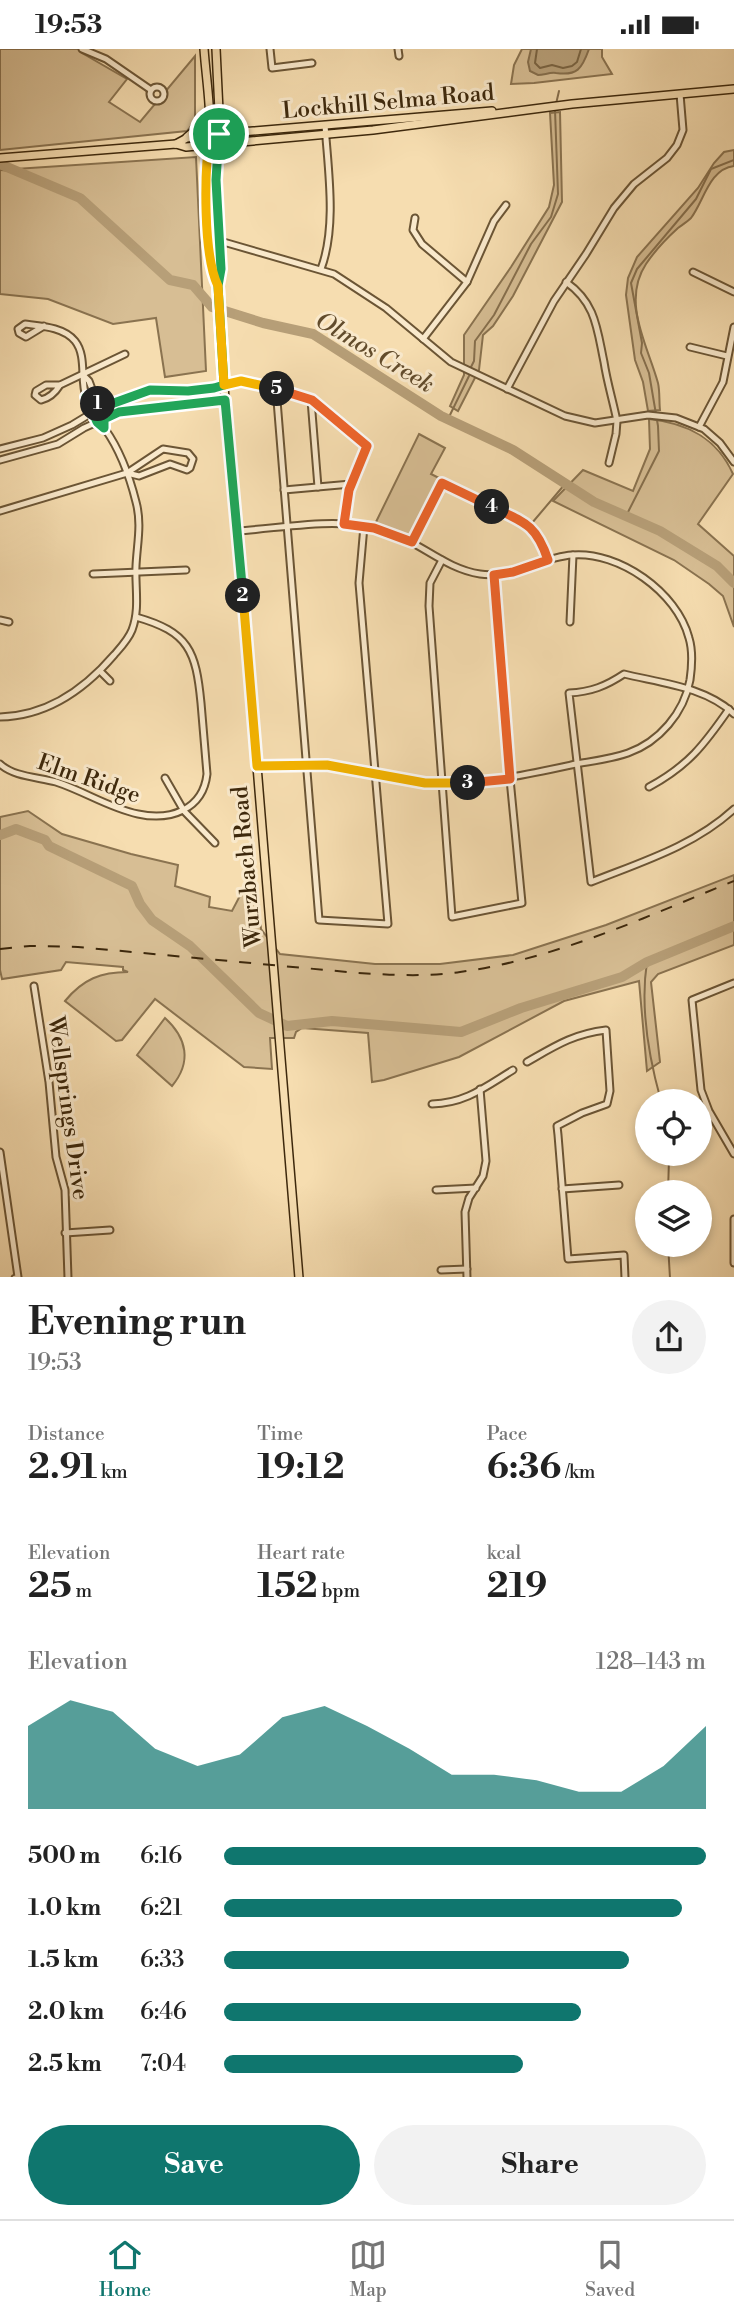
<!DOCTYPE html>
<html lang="en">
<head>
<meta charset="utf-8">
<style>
	:root { --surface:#fff; --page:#f2f2f2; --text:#222; --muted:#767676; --line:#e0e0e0; --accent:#0f766e }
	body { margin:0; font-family:"Libre Bodoni",serif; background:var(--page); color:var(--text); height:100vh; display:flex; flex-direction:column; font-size:26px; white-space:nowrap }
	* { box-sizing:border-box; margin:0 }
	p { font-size:23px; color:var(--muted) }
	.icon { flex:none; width:38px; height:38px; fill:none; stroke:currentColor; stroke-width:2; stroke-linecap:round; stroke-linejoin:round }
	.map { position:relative; height:1228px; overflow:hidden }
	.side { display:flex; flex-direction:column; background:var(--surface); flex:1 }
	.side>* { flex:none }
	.fabs { position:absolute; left:635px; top:1040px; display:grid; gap:14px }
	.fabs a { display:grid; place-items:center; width:77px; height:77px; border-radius:50%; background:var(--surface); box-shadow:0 4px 10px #0003; font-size:35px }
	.pin { position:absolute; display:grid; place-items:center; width:60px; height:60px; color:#fff; margin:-30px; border:4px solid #fff; border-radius:50%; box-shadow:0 2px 7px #0007 }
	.km { position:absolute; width:35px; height:35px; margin:-18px; border-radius:50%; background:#222; color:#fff; font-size:19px; line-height:35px; text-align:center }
	.round { display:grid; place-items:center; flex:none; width:74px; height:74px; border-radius:37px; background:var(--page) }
	.head { display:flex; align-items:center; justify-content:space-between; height:119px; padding:0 28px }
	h1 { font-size:38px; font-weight:700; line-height:52px }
	.metrics { display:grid; grid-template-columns:repeat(3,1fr); gap:10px; height:119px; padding:7px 28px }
	.metrics div { display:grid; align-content:center }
	.metrics b { font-size:35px; font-weight:700 }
	.metrics small { font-size:19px; font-weight:400 }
	.metrics p { font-size:19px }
	.chart { height:196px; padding:14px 28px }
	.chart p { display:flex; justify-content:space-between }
	.chart svg { width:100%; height:126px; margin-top:7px; fill:var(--accent); opacity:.7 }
	.button { display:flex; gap:14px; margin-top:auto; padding:14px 28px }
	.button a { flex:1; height:80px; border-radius:42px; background:var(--accent); color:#fff; font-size:28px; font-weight:700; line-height:80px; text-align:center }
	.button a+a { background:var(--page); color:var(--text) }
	ul { padding:0 28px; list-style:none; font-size:23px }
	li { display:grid; grid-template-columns:112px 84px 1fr; align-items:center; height:52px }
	li i { height:18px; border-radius:9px; background:var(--accent) }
	.status { display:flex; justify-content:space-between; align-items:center; height:49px; padding:0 35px; background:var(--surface); direction:ltr }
	.status svg { height:19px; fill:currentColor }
	.tabs { display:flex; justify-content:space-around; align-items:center; height:98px; border-top:2px solid var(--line); background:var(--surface); font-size:19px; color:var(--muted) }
	.tabs a { display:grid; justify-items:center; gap:4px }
	.tabs .selected { color:var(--accent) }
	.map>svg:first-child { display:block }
	.green { fill:#d7be94; stroke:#8a7350; stroke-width:2 }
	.water { fill:#b79f78; stroke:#866f4d; stroke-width:2 }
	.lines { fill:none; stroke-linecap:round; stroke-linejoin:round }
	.shore { stroke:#7a6442; stroke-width:2 }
	.stream { stroke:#866f4d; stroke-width:2 }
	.river { stroke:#b79f78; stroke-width:10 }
	.minor-casing { stroke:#6b5535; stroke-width:9 }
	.major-casing { stroke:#3d280c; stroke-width:10 }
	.minor { stroke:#f9e9cc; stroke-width:5 }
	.major { stroke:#f6ddb0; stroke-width:7 }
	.rail { stroke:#3d280c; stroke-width:2; stroke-dasharray:12 12; stroke-linecap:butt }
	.split-1-casing { stroke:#fff; stroke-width:14 }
	.split-2-casing { stroke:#fff; stroke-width:14 }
	.split-3-casing { stroke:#fff; stroke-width:14 }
	.split-4-casing { stroke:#fff; stroke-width:14 }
	.split-5-casing { stroke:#fff; stroke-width:14 }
	.split-6-casing { stroke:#fff; stroke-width:14 }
	.split-1 { stroke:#22a559; stroke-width:9 }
	.split-2 { stroke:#22a559; stroke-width:9 }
	.split-3 { stroke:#f5b400; stroke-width:9 }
	.split-4 { stroke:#f0652b; stroke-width:9 }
	.split-5 { stroke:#f0652b; stroke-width:9 }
	.split-6 { stroke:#f5b400; stroke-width:9 }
	.labels { text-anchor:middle; stroke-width:6; stroke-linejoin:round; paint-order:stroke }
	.street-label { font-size:23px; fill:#3d280c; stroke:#f9e9cc }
	.water-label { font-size:24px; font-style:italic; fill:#624c2c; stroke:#f9e9cc }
</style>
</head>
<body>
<div class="status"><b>19:53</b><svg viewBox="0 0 49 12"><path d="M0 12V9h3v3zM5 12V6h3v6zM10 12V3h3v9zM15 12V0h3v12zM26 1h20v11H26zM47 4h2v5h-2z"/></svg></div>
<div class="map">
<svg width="734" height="1229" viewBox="0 0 734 1229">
	<rect width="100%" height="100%" fill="#f6ddb0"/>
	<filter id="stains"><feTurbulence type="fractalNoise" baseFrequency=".00286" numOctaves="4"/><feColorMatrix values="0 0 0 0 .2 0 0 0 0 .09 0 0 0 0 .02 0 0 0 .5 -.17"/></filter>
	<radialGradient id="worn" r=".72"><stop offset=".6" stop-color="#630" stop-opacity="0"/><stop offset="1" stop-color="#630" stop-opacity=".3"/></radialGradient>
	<g class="green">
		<path d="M0 0H82V4L127 30 109 53 140 73 195 7V72L187 82 0 101Z"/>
		<path d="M522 0H602V8L612 25 534 34 511 35 514 16Z"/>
		<path d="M560 63 562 153 513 247 493 277 483 286 479 321 458 362 450 357 464 326V286L511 218 549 158 554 136 550 64Z"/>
		<path d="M734 101V117C709 120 704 152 691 169 687 173 682 176 678 179 667 189 654 203 646 215 621 253 648 297 658 334 660 343 659 353 660 361L648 362 643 333 635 311 626 246 628 229 637 208 698 139 714 114 724 103Z"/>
		<path d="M196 108 206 322 165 328 156 269 113 275 48 250 0 245V121Z"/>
		<path d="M649 370C687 374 717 389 733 425L698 475 734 507V578L723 547 709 535 674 511 553 452 583 421 633 442 650 400Z"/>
		<path d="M419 385 445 399 431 425 439 429 409 488 375 475Z"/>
		<path d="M28 762 62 785 131 805 178 816 175 837 210 848 209 858 232 862 243 841 257 838 261 880 280 905 375 915H440L513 906 606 876 734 826V896L658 925 651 933 660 1013 647 1022 639 932 564 952 459 1008 384 1031 372 1033 368 984 302 979 296 983 294 989H270L272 1020 244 1018 155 950 122 991 116 992 65 952C83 930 101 923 128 923L123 921V918L66 913 61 921 2 930 0 921V768Z"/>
		<path d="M165 969C187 989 192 1013 172 1037L137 1006Z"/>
	</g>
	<path class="water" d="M531 0H589C582 20 577 27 556 24 550 23 544 26 538 26L530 22 528 13Z"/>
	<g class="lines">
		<path class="shore" d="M537 0 535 14 540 19 552 16 563 19 572 17 577 13 581 0"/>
		<g class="stream">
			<path d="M556 55 559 42"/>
			<path d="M0 121 16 122"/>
			<path d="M471 318 474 312 475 292 494 266 531 195 551 168 558 145 555 61"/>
			<path d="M448 370 469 327"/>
			<path d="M626 467 659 402 658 377 649 324 641 304 642 294 631 234 637 220 696 150 711 120 734 111"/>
			<path d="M532 474 565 435"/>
			<path d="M647 913C640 957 649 1009 661 1052"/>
			<path d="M668 1143 669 1110 671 1104"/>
			<path d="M668 1195 670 1229"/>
		</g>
		<g class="river">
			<path d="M0 115 80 149 170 231 193 236 212 258 263 274 313 285 441 367 513 401 594 453 660 482 717 517 734 534"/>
			<path d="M0 786 16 780 45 791 49 797 132 837 140 855 152 871 190 897 259 964 287 977 332 972 461 983 521 959 622 928 647 913 734 877"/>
		</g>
		<g class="minor-casing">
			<g id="minor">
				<path d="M82 0 106 10 151 41"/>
				<path d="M270 0 272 19 312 14"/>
				<path d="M398 0 399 7"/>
				<circle cx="157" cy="45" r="7"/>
				<path d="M415 169 413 181 422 195 467 233"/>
				<path d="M220 192 334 225 386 259 451 313 565 367 595 374 648 366 676 369 704 380 720 394 734 413"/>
				<path d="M321 220C337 177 328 121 325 76"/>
				<path d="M693 223 734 243"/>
				<path d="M566 233C596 254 597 280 604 313 607 333 613 352 617 372L616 385 609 414"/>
				<path d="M423 290 467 233 494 172 506 156"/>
				<path d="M690 298 727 307"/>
				<path d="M83 326 89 332 104 372"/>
				<path d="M60 336C55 344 50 349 41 351L35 346 36 342 46 336H60L125 305"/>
				<path d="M276 339 319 871 388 875 359 534 364 477"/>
				<path d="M507 340 554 252 586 205 614 159 634 135 667 109 677 96 683 81 680 45"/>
				<path d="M311 351 318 438"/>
				<path d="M699 378 723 333 734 278"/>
				<path d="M0 400 43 389 72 376 100 359 150 341 171 342 214 339 241 332 308 348 367 397 349 441 344 475"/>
				<path d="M0 411 58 395 84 379 119 363 225 351"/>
				<path d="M284 441 351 435"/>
				<path d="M0 462 127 424 163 400 188 404 193 410 190 419 187 421 170 415 139 427 127 424"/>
				<path d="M237 482C286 479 342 466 389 483 421 494 446 520 480 525 512 530 541 508 572 506 619 502 677 543 689 589 693 602 692 617 690 631 684 664 659 693 628 704 611 710 593 712 576 715 525 726 477 737 425 734 396 732 370 722 342 717 314 713 285 716 257 717"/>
				<path d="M412 493 442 434 528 476 538 486 548 511"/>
				<path d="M442 511 430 534 429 557 452 868 522 854 510 730 494 526"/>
				<path d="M93 525 186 521"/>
				<path d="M0 571 9 573"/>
				<path d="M570 573 573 506"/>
				<path d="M100 622 110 632"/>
				<path d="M734 665C706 638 661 634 624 625 606 637 591 643 569 644L591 833C641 813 694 797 734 760"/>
				<path d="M0 668C47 667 84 641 114 606 121 598 128 591 132 581 140 560 135 539 136 517 137 495 142 475 136 453 130 429 120 401 105 380 103 377 99 375 97 373 92 366 89 356 86 348 80 331 87 307 75 292 64 278 41 277 25 275L18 280 19 284 26 288 44 277"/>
				<path d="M0 715C14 728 38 728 56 733 84 742 109 759 138 765 170 772 203 761 207 725 205 701 203 678 201 654 196 602 189 583 136 568"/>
				<path d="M165 729 184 762 215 794"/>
				<path d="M649 738C688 717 704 696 729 660"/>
				<path d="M734 934 692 951 701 1041 709 1062 734 1105"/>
				<path d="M34 937 49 1033 56 1108 65 1141 68 1229"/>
				<path d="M527 1013C555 997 573 985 606 981L610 1042 607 1055 582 1064 557 1077 558 1086 568 1210 624 1206 625 1229"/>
				<path d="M432 1055C466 1054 485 1038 513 1021"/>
				<path d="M0 1103 18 1228 15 1229"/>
				<path d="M562 1140 619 1136"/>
				<path d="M436 1141 476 1139"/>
				<path d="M734 1170V1214"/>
				<path d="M65 1184 110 1181"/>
				<path d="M441 1221 467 1220"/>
				<path d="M467 1229 465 1163 469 1149 483 1127 486 1112 480 1040"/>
			</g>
		</g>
		<g class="major-casing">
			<g id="major">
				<path d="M204 0C206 28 211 58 210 86 208 126 200 202 218 236"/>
				<path d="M216 0 219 62 216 128 221 220 218 237 225 351 257 717 299 1229"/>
				<path d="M219 62 228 75 240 83"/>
				<path d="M187 88 199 78 208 63"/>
				<path d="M176 95 187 89 241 83 492 62"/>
				<path d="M0 109 176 95 186 98 373 81 572 55 734 40"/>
				<path d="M217 114 226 100 234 94"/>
				<path d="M214 172V187L220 192"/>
			</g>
		</g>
		<use href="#minor" class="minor"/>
		<use href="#major" class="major"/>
		<path class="rail" d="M0 900 30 897 78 898 358 924C392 926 427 928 460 923 556 910 645 868 734 832"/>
	</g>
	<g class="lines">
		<g class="split-1-casing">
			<path id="split-1" d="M98 355 100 359 150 341 188 342 214 339 224 336 218 237 221 220 216 131 219 85"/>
		</g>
		<g class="split-2-casing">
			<path id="split-2" d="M98 355 94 345 86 348 97 373 104 379V370L119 363 225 351 243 547"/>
		</g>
		<g class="split-3-casing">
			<path id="split-3" d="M243 547 257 717 327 716 425 734H468"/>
		</g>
		<g class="split-4-casing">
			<path id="split-4" d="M468 734 510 730 494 526 513 523 548 511C536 475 524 473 492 458"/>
		</g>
		<g class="split-5-casing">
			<path id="split-5" d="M277 340 312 351 367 397 349 441 344 475 374 479 412 493 442 434 492 458"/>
		</g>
		<g class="split-6-casing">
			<path id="split-6" d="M219 85 210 86C204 122 203 206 218 237L224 336 241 332 277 340"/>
		</g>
		<use href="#split-1" class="split-1"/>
		<use href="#split-2" class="split-2"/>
		<use href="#split-3" class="split-3"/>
		<use href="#split-4" class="split-4"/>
		<use href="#split-5" class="split-5"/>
		<use href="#split-6" class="split-6"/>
	</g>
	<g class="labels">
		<g class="street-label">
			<text transform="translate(388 52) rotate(-5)" y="8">Lockhill Selma Road</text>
			<text transform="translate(89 729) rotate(19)" y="8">Elm Ridge</text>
			<text transform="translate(246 818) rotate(-95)" y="8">Wurzbach Road</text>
			<text transform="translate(69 1059) rotate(82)" y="8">Wellsprings Drive</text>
		</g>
		<g class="water-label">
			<text transform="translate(375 303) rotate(31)" y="8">Olmos Creek</text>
		</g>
	</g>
	<rect width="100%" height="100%" filter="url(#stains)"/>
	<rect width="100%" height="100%" fill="url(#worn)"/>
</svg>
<div class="fabs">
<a><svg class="icon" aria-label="locate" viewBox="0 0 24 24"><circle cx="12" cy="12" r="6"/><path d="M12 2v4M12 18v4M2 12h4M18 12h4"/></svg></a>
<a><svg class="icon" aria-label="layers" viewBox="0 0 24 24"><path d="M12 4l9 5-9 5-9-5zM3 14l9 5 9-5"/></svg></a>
</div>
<div class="pin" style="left:219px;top:85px;background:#1e9e55"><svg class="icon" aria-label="arrive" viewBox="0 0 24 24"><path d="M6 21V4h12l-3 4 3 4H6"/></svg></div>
<b class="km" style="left:98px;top:355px">1</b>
<b class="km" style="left:243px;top:547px">2</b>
<b class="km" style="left:468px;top:734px">3</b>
<b class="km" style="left:492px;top:458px">4</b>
<b class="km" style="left:277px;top:340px">5</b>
</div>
<section class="side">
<div class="head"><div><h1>Evening run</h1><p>19:53</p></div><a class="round"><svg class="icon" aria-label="share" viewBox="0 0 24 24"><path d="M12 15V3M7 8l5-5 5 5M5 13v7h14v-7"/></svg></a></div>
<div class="metrics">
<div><p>Distance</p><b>2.91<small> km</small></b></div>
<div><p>Time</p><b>19:12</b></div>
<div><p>Pace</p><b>6:36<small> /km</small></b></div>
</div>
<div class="metrics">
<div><p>Elevation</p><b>25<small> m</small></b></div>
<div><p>Heart rate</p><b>152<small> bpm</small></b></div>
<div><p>kcal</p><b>219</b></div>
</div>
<div class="chart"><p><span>Elevation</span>128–143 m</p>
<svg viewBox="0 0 160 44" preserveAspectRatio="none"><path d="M0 44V15L10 6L20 10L30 23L40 29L50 25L60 12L70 8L80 15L90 23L100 32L110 32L120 34L130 38L140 38L150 29L160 15V44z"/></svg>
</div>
<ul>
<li><b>500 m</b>6:16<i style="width:100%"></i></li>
<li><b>1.0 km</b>6:21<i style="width:95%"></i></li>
<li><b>1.5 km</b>6:33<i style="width:84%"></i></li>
<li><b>2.0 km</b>6:46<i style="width:74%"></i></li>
<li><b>2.5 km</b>7:04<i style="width:62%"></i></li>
</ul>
<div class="button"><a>Save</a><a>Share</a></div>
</section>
<nav class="tabs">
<a class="selected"><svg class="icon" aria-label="home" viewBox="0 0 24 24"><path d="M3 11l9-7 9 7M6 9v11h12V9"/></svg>Home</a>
<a><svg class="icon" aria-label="map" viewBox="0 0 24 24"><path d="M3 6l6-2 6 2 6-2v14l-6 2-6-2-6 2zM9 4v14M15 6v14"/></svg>Map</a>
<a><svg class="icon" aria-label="saved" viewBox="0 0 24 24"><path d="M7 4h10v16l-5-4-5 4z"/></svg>Saved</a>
</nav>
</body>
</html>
